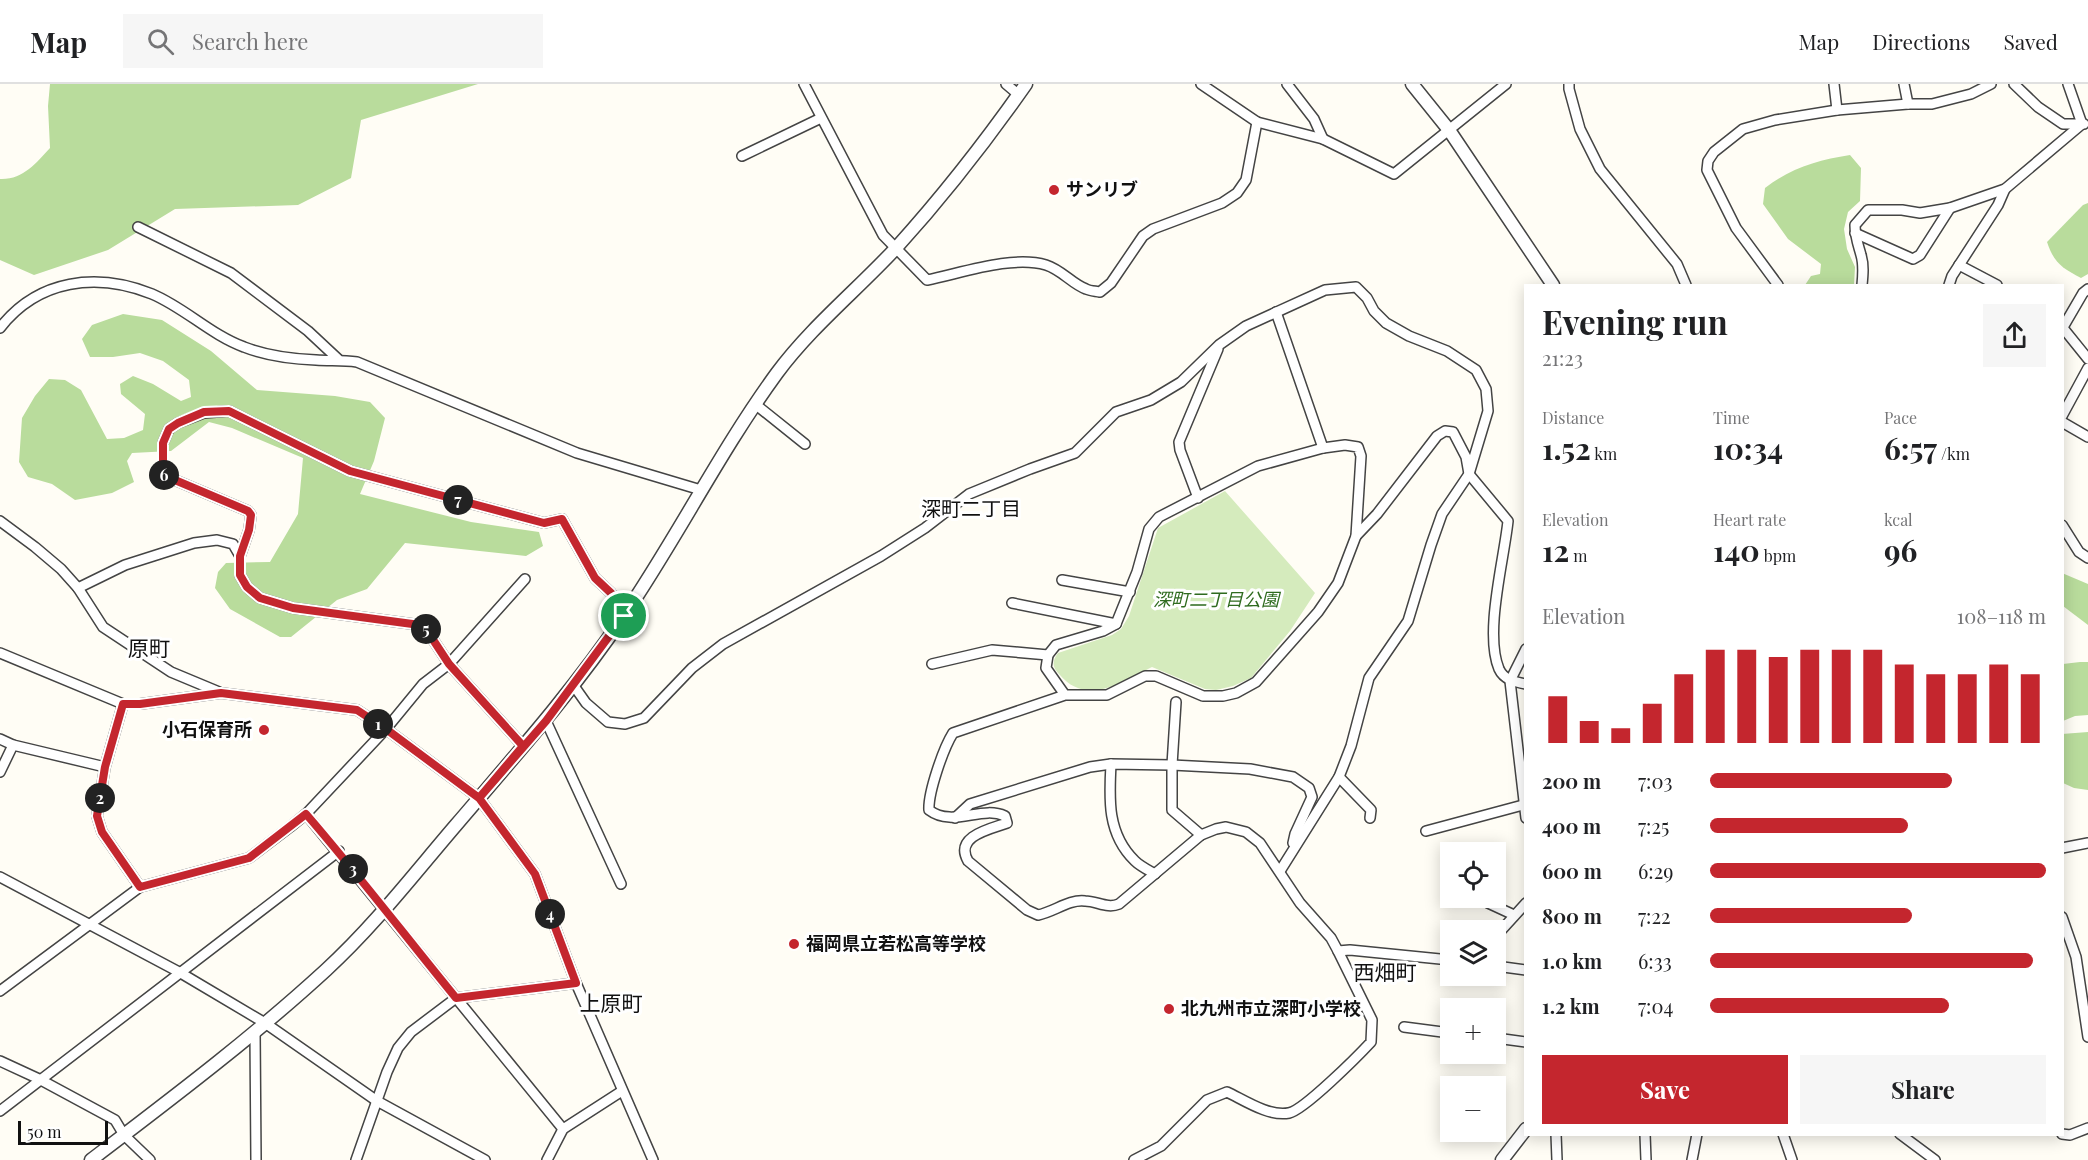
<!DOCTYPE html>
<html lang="en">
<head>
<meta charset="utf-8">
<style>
	:root { --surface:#fff; --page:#f6f6f6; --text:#202124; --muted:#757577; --line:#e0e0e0; --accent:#c4262e }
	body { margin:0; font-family:"Playfair Display","Noto Sans JP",serif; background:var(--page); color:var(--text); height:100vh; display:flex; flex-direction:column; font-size:22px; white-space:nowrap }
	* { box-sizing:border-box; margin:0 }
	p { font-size:20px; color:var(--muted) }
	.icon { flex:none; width:33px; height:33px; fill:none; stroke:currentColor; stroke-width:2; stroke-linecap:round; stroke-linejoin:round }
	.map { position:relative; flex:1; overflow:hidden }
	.panel { position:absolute; left:1524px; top:200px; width:540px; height:852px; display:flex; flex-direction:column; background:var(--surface); border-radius:0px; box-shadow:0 3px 15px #0003 }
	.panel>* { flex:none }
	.tools { position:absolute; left:1440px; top:758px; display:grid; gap:12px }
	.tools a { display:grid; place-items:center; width:66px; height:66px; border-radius:0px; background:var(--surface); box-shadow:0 3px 15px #0003; font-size:30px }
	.scale { position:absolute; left:18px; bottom:15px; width:90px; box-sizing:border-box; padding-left:6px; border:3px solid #111; border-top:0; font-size:16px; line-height:21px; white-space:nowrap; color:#111; -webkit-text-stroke:4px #fff; paint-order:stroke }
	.pin { position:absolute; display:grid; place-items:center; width:51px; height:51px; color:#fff; margin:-26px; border:3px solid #fff; border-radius:50%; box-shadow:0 2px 6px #0007 }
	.km { position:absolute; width:30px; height:30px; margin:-15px; border-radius:50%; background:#222; color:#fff; font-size:16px; line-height:30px; text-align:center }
	.round { display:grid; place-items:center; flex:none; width:63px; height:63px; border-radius:0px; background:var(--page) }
	.headline { display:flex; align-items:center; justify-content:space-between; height:102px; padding:0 18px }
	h1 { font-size:33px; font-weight:700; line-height:45px }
	.stats { display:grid; grid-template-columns:repeat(3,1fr); gap:9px; height:102px; padding:6px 18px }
	.stats div { display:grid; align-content:center }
	.stats b { font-size:30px; font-weight:700 }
	.stats small { font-size:16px; font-weight:400 }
	.stats p { font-size:16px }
	.chart { height:168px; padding:12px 18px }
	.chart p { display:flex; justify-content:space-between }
	.chart svg { width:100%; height:108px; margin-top:6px; stroke:var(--accent); stroke-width:6 }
	.action { display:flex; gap:12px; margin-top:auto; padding:12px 18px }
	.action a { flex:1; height:69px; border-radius:0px; background:var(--accent); color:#fff; font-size:24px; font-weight:700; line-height:69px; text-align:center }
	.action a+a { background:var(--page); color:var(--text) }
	ul { padding:0 18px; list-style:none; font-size:20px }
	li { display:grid; grid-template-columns:96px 72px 1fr; align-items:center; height:45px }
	li i { height:15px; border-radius:8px; background:var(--accent) }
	header { display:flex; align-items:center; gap:36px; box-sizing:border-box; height:84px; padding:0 30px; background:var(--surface); border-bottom:2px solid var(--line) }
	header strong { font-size:28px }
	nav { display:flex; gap:33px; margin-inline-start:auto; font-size:21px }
	.search { width:420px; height:54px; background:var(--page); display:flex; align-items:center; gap:15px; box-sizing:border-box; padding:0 21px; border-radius:0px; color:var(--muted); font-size:22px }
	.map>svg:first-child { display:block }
	.green { fill:#d5ebbd }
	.forest { fill:#b9dc9c }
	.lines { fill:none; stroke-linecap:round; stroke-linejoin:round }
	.minor-casing { stroke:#444; stroke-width:12 }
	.tertiary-casing { stroke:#444; stroke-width:15 }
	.minor { stroke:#fff; stroke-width:9 }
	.tertiary { stroke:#fff; stroke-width:12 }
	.route-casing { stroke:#fff; stroke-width:12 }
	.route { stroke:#c4262e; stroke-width:8 }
	.poi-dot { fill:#c4262e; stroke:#fff; stroke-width:2 }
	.labels { text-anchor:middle; stroke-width:6; stroke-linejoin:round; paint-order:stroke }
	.poi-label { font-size:18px; font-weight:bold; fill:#111; stroke:#fff; text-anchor:start }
	.park-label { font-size:18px; font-style:italic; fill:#2f6b1f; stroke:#fff }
	.neighbourhood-label { font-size:20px; fill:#111; stroke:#fff }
	.quarter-label { font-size:21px; fill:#111; stroke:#fff }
</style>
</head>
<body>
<header>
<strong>Map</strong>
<div class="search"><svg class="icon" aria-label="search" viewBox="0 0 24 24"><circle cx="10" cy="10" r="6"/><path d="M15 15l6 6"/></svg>Search here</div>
<nav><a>Map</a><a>Directions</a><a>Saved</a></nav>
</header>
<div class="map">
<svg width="2088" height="1076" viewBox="0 0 2088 1076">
	<rect width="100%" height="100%" fill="#fffdf5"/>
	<path class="green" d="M1225 407 1315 509 1290 547 1251 594 1233 602 1216 606 1205 605 1152 583C1123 598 1086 623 1059 590 1052 583 1052 577 1058 569L1112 551 1121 545 1129 532 1158 444Z"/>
	<g class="forest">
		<path d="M50 0H478L361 36 351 94 298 121 175 125 108 166 34 191 0 176V95C23 96 36 79 50 64L48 22Z"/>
		<path d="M1850 71 1861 84 1860 117 1848 128 1844 145 1847 165 1855 183 1854 201H1805L1811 192 1820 190 1821 180 1788 155 1763 120 1765 104C1791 84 1818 76 1850 71Z"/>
		<path d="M2088 119V190L2081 194C2062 184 2054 179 2047 158L2083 121Z"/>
		<path d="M123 230 162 236 211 267 257 306 335 312 370 318 385 334 374 377 360 410 471 438 539 448 543 462 526 472 405 459 367 505 337 516 291 553H280L230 525 215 504 218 488 226 479 270 478 298 430 303 374 232 344 209 338 171 367 132 369 127 377 134 398 112 409 75 416 52 400 28 393 19 378 22 334 35 312 49 295 65 296 81 306 107 355 124 354 143 346 145 330 121 310 120 300 133 292 153 300 181 317 191 313 189 296 163 277 140 269 113 273H90L82 255 92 241Z"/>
		<path d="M2062 489 2088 500V541L2063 522Z"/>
		<path d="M2080 578H2088V631L2075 632 2063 637V580Z"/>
		<path d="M2088 648V706L2074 704 2063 699 2062 650Z"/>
	</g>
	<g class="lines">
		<g class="minor-casing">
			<g id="minor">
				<path d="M804 0 883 151 927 196C962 189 1012 171 1046 181 1062 186 1072 200 1086 205 1090 207 1095 207 1100 208L1111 199 1143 152 1153 145 1222 119 1237 109 1246 96 1257 38"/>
				<path d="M1006 0 1019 11"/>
				<path d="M1201 0 1257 38 1323 55 1394 90 1506 0"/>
				<path d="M1287 0 1314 35 1323 55"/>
				<path d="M1569 0V5L1580 45 1600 85 1677 180 1686 201"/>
				<path d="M1834 0 1837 26"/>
				<path d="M1904 0 1908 20"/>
				<path d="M2014 0 2038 23 2063 40H2084"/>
				<path d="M2068 0 2082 40"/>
				<path d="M742 72 821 34"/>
				<path d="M138 143 231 189 308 247 338 275"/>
				<path d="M1855 149 1913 175 1920 171 1950 124"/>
				<path d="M1959 181 1997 201"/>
				<path d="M1778 201 1736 144 1707 86 1708 77 1714 68 1743 45 1775 36 1837 26 1908 20H1932L1971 10 1991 0"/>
				<path d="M1862 201C1863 191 1864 181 1861 171 1858 160 1855 153 1855 141L1868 126H1902L1920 129 1950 124 2005 105 2082 40"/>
				<path d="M1949 201 1952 192 1998 121 2005 105"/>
				<path d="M1276 228 1323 364"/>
				<path d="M0 244C38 195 97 188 152 210 185 224 211 251 244 263 267 272 291 275 316 276 330 277 342 276 357 278L577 369 701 406"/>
				<path d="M2063 244 2088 275"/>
				<path d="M2062 245 2083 209 2088 205"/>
				<path d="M755 320 805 360"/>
				<path d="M2062 332 2088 284"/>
				<path d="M2062 338 2088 353"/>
				<path d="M1198 414 1180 366 1179 358 1218 265"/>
				<path d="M0 437 35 463 61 485 78 504 103 543 171 588 219 608"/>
				<path d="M2062 441 2079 468 2088 474"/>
				<path d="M1356 452 1377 430 1437 352 1445 347 1453 348 1466 373 1469 390 1508 437C1504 476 1484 549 1499 585 1504 596 1515 598 1526 600"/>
				<path d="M1062 496 1130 508"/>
				<path d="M78 504 125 481 194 459 217 456 233 460 240 472"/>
				<path d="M1012 519 1116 540"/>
				<path d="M1526 565 1510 597 1526 734"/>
				<path d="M0 569 123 620H140L221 609 357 626 386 645 479 714 535 790 576 899 653 1076"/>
				<path d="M932 580 992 566 1048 571"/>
				<path d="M574 602 586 619 608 638 625 640 644 634 692 584 723 560 881 472 925 444 969 410 1030 385 1075 369 1116 328 1151 316 1181 298 1219 261 1246 242 1325 206 1356 203 1367 214 1374 227 1386 239 1409 252 1447 267 1476 286 1486 305 1488 327 1469 390 1442 430 1431 461 1408 537 1369 594 1351 662 1339 693 1280 787"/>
				<path d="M1065 611 1046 584 1048 571 1056 561 1103 547 1116 540 1137 488 1149 445 1159 433 1258 382 1323 364 1345 361 1358 363 1361 372 1356 452 1338 499 1318 528 1256 598 1236 609 1223 612H1203L1156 592H1145L1107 611H1065L953 649C943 665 928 709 929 726 953 744 981 721 1005 732L1007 739C990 745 954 752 968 777L1027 826 1038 831C1054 828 1069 815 1085 817 1097 817 1107 825 1119 820L1201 751 1216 745 1226 743 1246 748 1260 759 1300 819 1331 854 1338 867 1372 936 1371 958C1358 972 1304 1026 1289 1029 1269 1033 1244 1016 1227 1008L1207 1016 1161 1062 1134 1076"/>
				<path d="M1176 618 1172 681V726L1201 751"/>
				<path d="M123 620 105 683 97 732 102 748 140 803"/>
				<path d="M546 637 621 800"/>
				<path d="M0 655 13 661 105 683"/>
				<path d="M523 662 449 580 426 545 420 541 293 524 260 514 247 503 240 491V472L249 446 251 431 248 427 163 391V359L169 345 178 339 204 329 229 327 350 387 544 439 562 435 595 494 611 509 624 532"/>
				<path d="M1111 680C1109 715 1107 750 1135 777 1140 782 1148 786 1155 790"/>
				<path d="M0 688 13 661"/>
				<path d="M1339 693 1371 726 1370 734"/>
				<path d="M306 730 563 1045"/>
				<path d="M955 734 970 720 1090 683 1111 680 1172 681 1250 685 1293 693 1309 704 1312 713 1295 750 1293 759"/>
				<path d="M1426 747 1523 721"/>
				<path d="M2062 764 2088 759"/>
				<path d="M0 793 179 888 265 939 377 1017 485 1076"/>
				<path d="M1486 813 1488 819 1514 831"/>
				<path d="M2062 833 2076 873 2088 953"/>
				<path d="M1496 852 1526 819"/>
				<path d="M1338 867 1350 866 1450 876"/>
				<path d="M1496 882 1526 886"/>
				<path d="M0 907 140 803 249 774 290 743 306 730 386 645 423 600 449 580 525 495"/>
				<path d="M1404 943 1450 949"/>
				<path d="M255 948 256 1076"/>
				<path d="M1496 954 1526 958"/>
				<path d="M0 977 39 995 115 1036 124 1051 150 1076"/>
				<path d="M0 1027 339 767"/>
				<path d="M1556 1050 1557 1076"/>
				<path d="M1645 1050 1646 1076"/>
				<path d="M1783 1050 1792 1076"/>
				<path d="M1900 1050 1935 1076"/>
				<path d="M2062 1050 2070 1051 2088 1044"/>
				<path d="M356 1076 387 988 398 964 411 948 456 914 576 899"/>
				<path d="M547 1076 563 1045 622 1007"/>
				<path d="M1692 1076 1697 1050"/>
			</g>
		</g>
		<g class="tertiary-casing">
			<g id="tertiary">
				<path d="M1412 0 1449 46 1553 201"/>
				<path d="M91 1076C171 1015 252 954 326 886 374 842 414 790 456 741 514 673 573 607 623 533 677 454 720 367 777 289 811 243 857 206 896 164 943 112 986 57 1026 0"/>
				<path d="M1502 1076 1526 1045"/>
			</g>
		</g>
		<use href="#minor" class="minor"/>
		<use href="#tertiary" class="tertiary"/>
	</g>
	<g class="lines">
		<g class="route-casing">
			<path id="route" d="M624 532 546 637 479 714 386 645 357 626 221 609 140 620H123L105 683 97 732 102 748 140 803 249 774 306 730C358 790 406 853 456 914L576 899 535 790 479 714 523 662 449 580 426 545 420 541 293 524 260 514 247 503 240 491V472L249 446 251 431 248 427 163 391V359L169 345 178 339 204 328 229 327 350 387 544 439 562 435 595 494 611 509 624 532"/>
		</g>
		<use href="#route" class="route"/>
	</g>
	<g class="poi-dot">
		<circle cx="1054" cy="106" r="6"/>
		<circle cx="264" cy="646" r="6"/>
		<circle cx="794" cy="860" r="6"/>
		<circle cx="1169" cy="925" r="6"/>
	</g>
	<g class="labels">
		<g class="poi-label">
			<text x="1066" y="112">サンリブ</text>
			<text x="252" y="652" text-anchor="end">小石保育所</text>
			<text x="806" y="866">福岡県立若松高等学校</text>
			<text x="1181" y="931">北九州市立深町小学校</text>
		</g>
		<g class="park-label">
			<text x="1216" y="522">深町二丁目公園</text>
		</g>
		<g class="neighbourhood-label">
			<text x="971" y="432">深町二丁目</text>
		</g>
		<g class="quarter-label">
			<text x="149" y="572">原町</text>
			<text x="1385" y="896">西畑町</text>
			<text x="611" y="927">上原町</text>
		</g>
	</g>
</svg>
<div class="tools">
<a><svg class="icon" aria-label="locate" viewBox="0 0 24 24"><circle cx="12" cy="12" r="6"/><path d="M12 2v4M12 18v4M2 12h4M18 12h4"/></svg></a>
<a><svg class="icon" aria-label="layers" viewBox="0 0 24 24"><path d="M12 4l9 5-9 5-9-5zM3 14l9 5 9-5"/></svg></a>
<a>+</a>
<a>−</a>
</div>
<div class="scale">50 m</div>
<div class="pin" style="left:624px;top:532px;background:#1e9e55"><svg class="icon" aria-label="arrive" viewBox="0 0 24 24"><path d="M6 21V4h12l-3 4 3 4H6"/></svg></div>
<b class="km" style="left:378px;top:640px">1</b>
<b class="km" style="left:100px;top:714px">2</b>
<b class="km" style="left:353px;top:785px">3</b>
<b class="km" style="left:550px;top:830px">4</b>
<b class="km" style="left:426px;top:545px">5</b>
<b class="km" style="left:164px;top:391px">6</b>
<b class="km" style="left:458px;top:416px">7</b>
<section class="panel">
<div class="headline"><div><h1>Evening run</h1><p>21:23</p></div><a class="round"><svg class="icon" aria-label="share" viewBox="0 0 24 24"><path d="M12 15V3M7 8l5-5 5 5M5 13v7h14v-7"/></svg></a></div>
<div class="stats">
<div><p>Distance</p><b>1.52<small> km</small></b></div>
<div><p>Time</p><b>10:34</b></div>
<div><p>Pace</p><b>6:57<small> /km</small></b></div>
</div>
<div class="stats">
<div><p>Elevation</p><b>12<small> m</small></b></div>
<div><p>Heart rate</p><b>140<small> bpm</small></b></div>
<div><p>kcal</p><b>96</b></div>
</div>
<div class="chart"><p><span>Elevation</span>108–118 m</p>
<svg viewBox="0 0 160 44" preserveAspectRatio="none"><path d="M5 44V25M15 44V35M25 44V38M35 44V28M45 44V16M55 44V6M65 44V6M75 44V9M85 44V6M95 44V6M105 44V6M115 44V12M125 44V16M135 44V16M145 44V12M155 44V16"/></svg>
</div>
<ul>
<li><b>200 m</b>7:03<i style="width:72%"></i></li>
<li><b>400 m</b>7:25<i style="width:59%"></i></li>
<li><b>600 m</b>6:29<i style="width:100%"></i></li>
<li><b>800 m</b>7:22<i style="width:60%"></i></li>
<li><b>1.0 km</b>6:33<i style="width:96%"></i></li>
<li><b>1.2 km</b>7:04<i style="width:71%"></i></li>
</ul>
<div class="action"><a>Save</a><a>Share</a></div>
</section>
</div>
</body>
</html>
